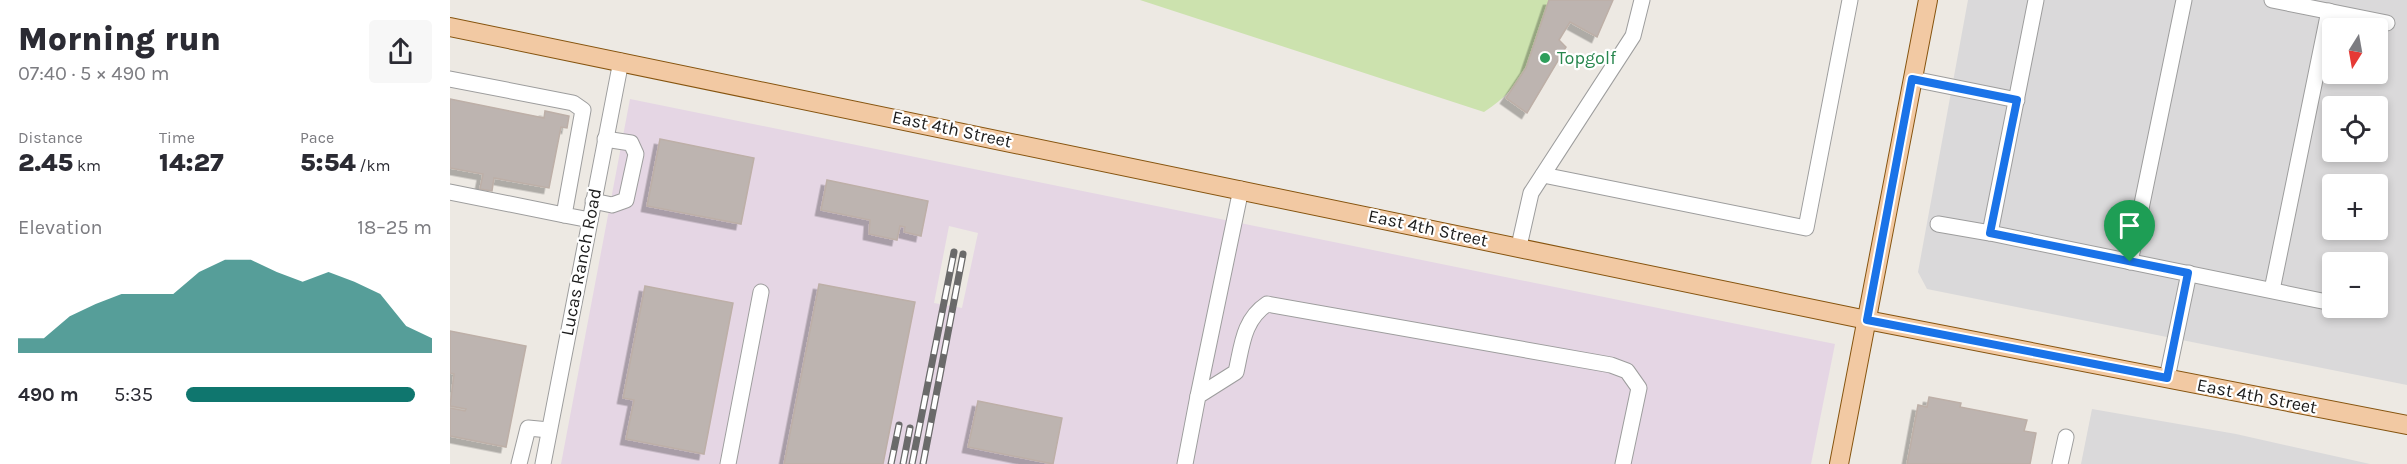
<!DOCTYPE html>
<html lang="en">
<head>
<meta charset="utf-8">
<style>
	:root { --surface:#fff; --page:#f7f7f7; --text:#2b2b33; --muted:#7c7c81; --accent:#0f766e }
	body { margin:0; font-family:Karla,sans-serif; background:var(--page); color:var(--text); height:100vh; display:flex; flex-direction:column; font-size:22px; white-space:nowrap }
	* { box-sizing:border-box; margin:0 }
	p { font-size:20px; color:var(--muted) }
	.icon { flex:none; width:33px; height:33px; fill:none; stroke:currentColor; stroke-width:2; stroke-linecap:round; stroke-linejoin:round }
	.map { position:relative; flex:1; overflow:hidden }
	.side { display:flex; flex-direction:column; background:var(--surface); width:450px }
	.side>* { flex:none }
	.needle { width:39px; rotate:191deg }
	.fabs { position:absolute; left:1872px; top:18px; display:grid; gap:12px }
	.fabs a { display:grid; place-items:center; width:66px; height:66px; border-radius:6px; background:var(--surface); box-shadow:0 3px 9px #0003; font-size:30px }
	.pin { position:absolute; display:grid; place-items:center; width:51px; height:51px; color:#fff; margin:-62px -26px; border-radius:50% 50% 50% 0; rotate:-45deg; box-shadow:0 0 6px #0007 }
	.pin .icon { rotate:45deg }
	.round { display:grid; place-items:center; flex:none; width:63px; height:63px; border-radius:6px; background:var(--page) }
	.overview { display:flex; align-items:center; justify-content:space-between; height:102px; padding:0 18px }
	h1 { font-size:33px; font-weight:800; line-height:45px }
	.metrics { display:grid; grid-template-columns:repeat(3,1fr); gap:9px; height:102px; padding:6px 18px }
	.metrics div { display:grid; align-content:center }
	.metrics b { font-size:26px; font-weight:800 }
	.metrics small { font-size:16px; font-weight:400 }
	.metrics p { font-size:16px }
	.chart { height:168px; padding:12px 18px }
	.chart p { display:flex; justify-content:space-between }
	.chart svg { width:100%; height:108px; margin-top:6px; fill:var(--accent); opacity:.7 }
	ul { padding:0 18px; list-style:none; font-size:20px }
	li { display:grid; grid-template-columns:96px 72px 1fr; align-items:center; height:45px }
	li i { height:15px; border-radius:8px; background:var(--accent) }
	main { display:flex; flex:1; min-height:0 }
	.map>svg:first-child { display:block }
	.residential { fill:#dad9da; fill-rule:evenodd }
	.industrial { fill:#e5d6e4; fill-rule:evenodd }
	.grass { fill:#cce2ae }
	.building { fill:#bdb4b0; stroke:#bdafa7; stroke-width:1.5; filter:url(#shadow) }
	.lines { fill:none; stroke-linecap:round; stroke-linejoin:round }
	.minor-casing { stroke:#9d9d9d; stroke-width:17 }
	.major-casing { stroke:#86540f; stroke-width:20 }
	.minor { stroke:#fff; stroke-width:15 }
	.major { stroke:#f2c9a3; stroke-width:18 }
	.rail-casing { stroke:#6a6a6a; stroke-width:7 }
	.rail { stroke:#fff; stroke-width:4.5; stroke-dasharray:14; stroke-linecap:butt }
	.route-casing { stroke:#fff; stroke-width:12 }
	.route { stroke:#1a73e8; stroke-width:8 }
	.leisure-dot { fill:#2e9e5b; stroke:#fff; stroke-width:2 }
	.labels { text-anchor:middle; stroke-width:4.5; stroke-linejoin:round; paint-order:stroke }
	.leisure-label { font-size:18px; fill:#27864d; stroke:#fff; text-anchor:start }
	.street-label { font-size:18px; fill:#1c1c1c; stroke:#fff }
</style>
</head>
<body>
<main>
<section class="side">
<div class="overview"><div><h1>Morning run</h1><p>07:40 · 5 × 490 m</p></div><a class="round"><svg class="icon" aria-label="share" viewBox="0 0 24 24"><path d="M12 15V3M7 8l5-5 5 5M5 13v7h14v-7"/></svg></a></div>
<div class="metrics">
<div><p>Distance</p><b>2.45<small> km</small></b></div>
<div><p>Time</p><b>14:27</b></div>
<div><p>Pace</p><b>5:54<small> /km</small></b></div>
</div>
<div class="chart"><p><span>Elevation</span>18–25 m</p>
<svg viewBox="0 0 160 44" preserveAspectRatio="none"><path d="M0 44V38L10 38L20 29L30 24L40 20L50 20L60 20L70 11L80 6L90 6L100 11L110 15L120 11L130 15L140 20L150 33L160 38V44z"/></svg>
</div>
<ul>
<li><b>490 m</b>5:35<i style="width:93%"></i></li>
</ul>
</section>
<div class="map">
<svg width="1957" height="464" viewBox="0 0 1957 464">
	<defs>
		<filter id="shadow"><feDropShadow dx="-5.5" dy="5.5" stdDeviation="0" flood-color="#0004"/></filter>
	</defs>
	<rect width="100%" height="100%" fill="#ede9e3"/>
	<g class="residential">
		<path d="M1518 0H1957V385L1477 289 1468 272ZM1882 28H1928V74H1882ZM1882 106H1928V152H1882ZM1882 184H1928V230H1882ZM1882 262H1928V308H1882Z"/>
		<path d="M1642 409 1786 434 1920 464H1631Z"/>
	</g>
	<path class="industrial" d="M180 99 1385 344 1361 464H111ZM499 226 528 233 512 308 484 303Z"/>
	<path class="grass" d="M690 0H1099C1083 48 1080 83 1034 112Z"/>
	<g class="building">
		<path d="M1099 0H1163L1147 37 1120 22 1109 40 1116 47 1077 113 1056 98 1076 68Z"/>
		<path d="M0 99 94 118 95 111 119 116 117 128 111 127 99 188 44 178 42 191 30 189 33 174 0 168Z"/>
		<path d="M210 139 304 158 291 224 197 206Z"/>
		<path d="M377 180 478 201 471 236 454 232 455 227 450 226 447 240 419 234 420 220 371 210Z"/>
		<path d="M369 284 465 302 433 464H334Z"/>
		<path d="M195 286 283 303 254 454 176 439 184 400 173 398Z"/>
		<path d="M0 331 76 346 56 447 0 436V408L15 411 16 409 0 406 4 374 0 373Z"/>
		<path d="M1479 397 1511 403 1510 407 1577 420 1574 431 1586 433 1580 464H1457L1468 405 1477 407Z"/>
		<path d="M528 401 612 418 603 464 518 447Z"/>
	</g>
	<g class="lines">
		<g class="minor-casing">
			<g id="minor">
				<path d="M1586 0 1540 233 1877 302"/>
				<path d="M1822 0 1937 23"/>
				<path d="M0 79 123 103 133 110 114 215 140 220"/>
				<path d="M1463 79 1567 100"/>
				<path d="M1093 175 1356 228 1400 0"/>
				<path d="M0 192 114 215"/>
				<path d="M143 201 162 205 176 200 186 154 181 143 155 139"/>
				<path d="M1488 224 1540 233"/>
				<path d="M1069 246 1081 193 1183 36 1192 0"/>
				<path d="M1680 262 1734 0"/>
				<path d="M1822 290 1879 11"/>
				<path d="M1717 378 1739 273"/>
				<path d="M748 396 791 189"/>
				<path d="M69 464 78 428 99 430"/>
				<path d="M93 464 171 61"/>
				<path d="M278 464 311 292"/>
				<path d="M735 464 748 396 786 372C792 346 793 320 817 304L1161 365 1177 371 1189 388 1173 464"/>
				<path d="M1610 464 1616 437"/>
			</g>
		</g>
		<g class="major-casing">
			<g id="major">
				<path d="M0 27 1417 320 1957 425"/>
				<path d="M1389 464 1478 0"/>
			</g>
		</g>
		<use href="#minor" class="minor"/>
		<use href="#major" class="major"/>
		<g class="rail-casing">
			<g id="rail">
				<path d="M441 464 449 425"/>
				<path d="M453 464 460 428"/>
				<path d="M462 464 504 252"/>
				<path d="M473 464 513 254"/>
			</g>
		</g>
		<use href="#rail" class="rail"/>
	</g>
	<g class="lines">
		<g class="route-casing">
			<path id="route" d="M1462 79 1567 100 1540 233 1738 273 1717 378 1417 320Z"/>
		</g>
		<use href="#route" class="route"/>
	</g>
	<circle class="leisure-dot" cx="1095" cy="58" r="6"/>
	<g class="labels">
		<g class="leisure-label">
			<text x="1107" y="64">Topgolf</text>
		</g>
		<g class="street-label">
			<text transform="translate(502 129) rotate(12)" y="6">East 4th Street</text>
			<text transform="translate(978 228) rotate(12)" y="6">East 4th Street</text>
			<text transform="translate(131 262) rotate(-79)" y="6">Lucas Ranch Road</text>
			<text transform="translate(1807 396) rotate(11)" y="6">East 4th Street</text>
		</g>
	</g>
</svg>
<div class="fabs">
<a><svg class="needle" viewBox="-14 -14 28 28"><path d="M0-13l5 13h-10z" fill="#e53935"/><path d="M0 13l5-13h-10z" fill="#7c7c81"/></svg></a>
<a><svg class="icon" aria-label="locate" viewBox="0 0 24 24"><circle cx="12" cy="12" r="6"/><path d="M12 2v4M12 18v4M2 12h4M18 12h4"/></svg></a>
<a>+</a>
<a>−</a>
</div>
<div class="pin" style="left:1680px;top:262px;background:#1e9e55"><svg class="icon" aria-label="arrive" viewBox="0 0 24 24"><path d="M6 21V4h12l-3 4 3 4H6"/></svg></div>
</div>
</main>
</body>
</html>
